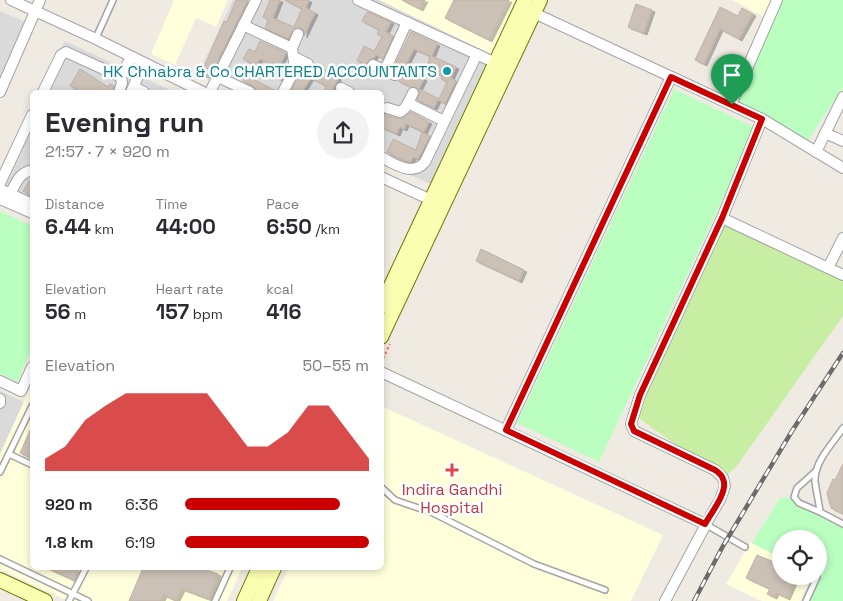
<!DOCTYPE html>
<html lang="en">
<head>
<meta charset="utf-8">
<style>
	:root { --surface:#fff; --page:#f2f2f3; --text:#2b2b33; --muted:#7c7c81; --accent:#ca0100 }
	body { margin:0; font-family:"Space Grotesk",sans-serif; background:var(--page); color:var(--text); height:100vh; display:flex; flex-direction:column; font-size:19px; white-space:nowrap }
	* { box-sizing:border-box; margin:0 }
	p { font-size:16px; color:var(--muted) }
	.icon { flex:none; width:28px; height:28px; fill:none; stroke:currentColor; stroke-width:2; stroke-linecap:round; stroke-linejoin:round }
	.map { position:relative; flex:1; overflow:hidden }
	.side { position:absolute; left:30px; top:90px; width:354px; height:480px; display:flex; flex-direction:column; background:var(--surface); border-radius:8px; box-shadow:0 2px 8px #0003 }
	.side>* { flex:none }
	.tools { position:absolute; left:772px; top:530px; display:grid; gap:10px }
	.tools a { display:grid; place-items:center; width:55px; height:55px; border-radius:50%; background:var(--surface); box-shadow:0 2px 8px #0003; font-size:25px }
	.pin { position:absolute; display:grid; place-items:center; width:42px; height:42px; color:#fff; margin:-51px -21px; border-radius:50% 50% 50% 0; rotate:-45deg; box-shadow:0 0 5px #0007 }
	.pin .icon { rotate:45deg }
	.round { display:grid; place-items:center; flex:none; width:52px; height:52px; border-radius:26px; background:var(--page) }
	.head { display:flex; align-items:center; justify-content:space-between; height:85px; padding:0 15px }
	h1 { font-size:28px; font-weight:700; line-height:38px }
	.figures { display:grid; grid-template-columns:repeat(3,1fr); gap:8px; height:85px; padding:5px 15px }
	.figures div { display:grid; align-content:center }
	.figures b { font-size:21px; font-weight:700 }
	.figures small { font-size:14px; font-weight:400 }
	.figures p { font-size:14px }
	.chart { height:140px; padding:10px 15px }
	.chart p { display:flex; justify-content:space-between }
	.chart svg { width:100%; height:90px; margin-top:5px; fill:var(--accent); opacity:.7 }
	ul { padding:0 15px; list-style:none; font-size:16px }
	li { display:grid; grid-template-columns:80px 60px 1fr; align-items:center; height:38px }
	li i { height:12px; border-radius:6px; background:var(--accent) }
	.map>svg:first-child { display:block }
	.residential { fill:#dbdada }
	.education { fill:#ffffdb }
	.grass { fill:#c7eea3 }
	.park { fill:#bafec0 }
	.building { fill:#cbc1b7; stroke:#c2b0a3; fill-rule:evenodd; filter:url(#shadow) }
	.lines { fill:none; stroke-linecap:round; stroke-linejoin:round }
	.lane-casing { stroke:#a4a4a4; stroke-width:8 }
	.street-casing { stroke:#a4a4a4; stroke-width:12 }
	.secondary-casing { stroke:#6a7800; stroke-width:16 }
	.path { stroke:#ff7363; stroke-width:2; stroke-dasharray:2.5 2.5; stroke-linecap:butt }
	.lane { stroke:#fff; stroke-width:5 }
	.street { stroke:#fff; stroke-width:10 }
	.secondary { stroke:#fafeb0; stroke-width:14 }
	.rail-casing { stroke:#6b6b6b; stroke-width:4.5 }
	.rail { stroke:#fff; stroke-width:2.5; stroke-dasharray:8; stroke-linecap:butt }
	.route-casing { stroke:#fff; stroke-width:10 }
	.route { stroke:#ca0100; stroke-width:6 }
	.culture-dot { fill:#0f9aa8; stroke:#fff; stroke-width:2 }
	.health-dot { fill:#e0444e; stroke:#fff; stroke-width:2 }
	.labels { text-anchor:middle; stroke-width:5; stroke-linejoin:round; paint-order:stroke }
	.culture-label { font-size:16px; fill:#0d838f; stroke:#fff; text-anchor:end }
	.health-label { font-size:16px; fill:#be3a42; stroke:#fff }
</style>
</head>
<body>
<div class="map">
<svg width="843" height="601" viewBox="0 0 843 601">
	<defs>
		<filter id="shadow"><feDropShadow dx="3" dy="2" stdDeviation="0" flood-color="#0004"/></filter>
	</defs>
	<rect width="100%" height="100%" fill="#efebe2"/>
	<g class="residential">
		<path d="M233 0H379L491 54 430 184 381 161V92H237L198 74Z"/>
		<path d="M0 11 28 23 0 85Z"/>
		<path d="M65 41 136 74 174 92H42Z"/>
		<path d="M32 113V200L0 185Z"/>
		<path d="M0 391 24 402 0 454Z"/>
	</g>
	<g class="education">
		<path d="M174 0H228L216 27 196 18 175 65 151 54Z"/>
		<path d="M379 0H516L491 54Z"/>
		<path d="M732 0H772L764 17Z"/>
		<path d="M32 384V568H242L227 601H68L0 569V454Z"/>
		<path d="M381 406 663 535 631 601H273L289 568H381Z"/>
		<path d="M751 542 781 557V576H812L800 601H762L726 584Z"/>
	</g>
	<path class="grass" d="M722 218 843 275V316L736 467 723 478 633 414Z"/>
	<g class="park">
		<path d="M779 0H843V87L805 145 731 105Z"/>
		<path d="M674 89 756 128 599 462 517 423Z"/>
		<path d="M0 211 32 226V346L18 382 0 374Z"/>
		<path d="M794 497 843 523V601H806L819 576V539H781V558L752 543 780 498Z"/>
	</g>
	<g class="building">
		<path d="M236 0H248L210 77 201 74 224 21 227 22Z"/>
		<path d="M270 0H280L273 18 294 27 302 9 285 0H309L306 8 315 13 304 36V30L300 28 294 29 288 39 265 28 268 20 263 17Z"/>
		<path d="M402 0H425L420 9Z"/>
		<path d="M454 0H509L489 40 445 18Z"/>
		<path d="M636 4 652 10 644 33 628 27Z"/>
		<path d="M720 7 738 16 742 8 753 14 739 39 720 29 704 64 695 60Z"/>
		<path d="M367 12 391 22 386 32 393 36 383 59 376 55 374 58 369 60 366 65 357 61 364 46 374 51 382 37 377 34 379 30 362 21Z"/>
		<path d="M411 32 437 44 432 56 456 67 451 78 456 81 445 104 438 100 434 108 417 100 420 92 416 87H410L398 81 401 78 402 74 399 70 400 67 395 65ZM414 49 430 56 427 69 443 76 441 79 447 82 439 99 419 89 424 79 403 69H404Z"/>
		<path d="M260 41 286 53 280 65 287 69 281 80 275 77 277 72 274 70 276 67 260 59 256 66 243 59 249 49 255 52Z"/>
		<path d="M317 66 339 77 331 92 325 90 326 86 311 78 302 92H290L301 72 311 77Z"/>
		<path d="M80 69 108 87 110 84 114 86 112 92H82L70 86Z"/>
		<path d="M246 75 276 91V92H257L253 86 243 81Z"/>
		<path d="M381 111 385 115 401 119 411 112 429 122 424 132 406 124 404 129 400 127 397 134 381 127Z"/>
		<path d="M422 132 430 136 418 159 413 157 411 162 405 161 387 152 393 139 416 150Z"/>
		<path d="M32 177V196L23 191Z"/>
		<path d="M481 249 524 270 519 281 476 261Z"/>
		<path d="M32 426V459L20 453Z"/>
		<path d="M843 464V514L831 508 827 493 833 479 835 480Z"/>
		<path d="M757 555 781 565V576L794 582 787 598 776 593 774 597 767 594 770 589 746 578Z"/>
		<path d="M47 568H73L78 570 73 580Z"/>
		<path d="M143 568H201L218 574 209 599 182 589 176 601 164 595 161 601H129Z"/>
	</g>
	<g class="lines">
		<g class="lane-casing">
			<g id="lane">
				<path d="M96 38 113 0"/>
				<path d="M843 428C833 443 814 462 815 481 816 491 819 502 820 512L843 524"/>
				<path d="M9 454 32 465"/>
				<path d="M816 471 797 488 794 497 799 503 820 512"/>
				<path d="M0 472 32 406"/>
				<path d="M381 487 395 500 433 513 534 564 605 590"/>
				<path d="M705 524 745 547"/>
				<path d="M0 559 88 601"/>
				<path d="M69 601 86 568"/>
				<path d="M215 601 230 568"/>
				<path d="M806 601 817 577"/>
			</g>
		</g>
		<g class="street-casing">
			<g id="street">
				<path d="M11 0 96 39 203 92"/>
				<path d="M358 0 496 63"/>
				<path d="M534 13 762 119 843 168"/>
				<path d="M243 25 292 48"/>
				<path d="M294 57 308 64"/>
				<path d="M373 65 395 75"/>
				<path d="M385 70 407 22"/>
				<path d="M218 77 250 92"/>
				<path d="M134 87 144 92"/>
				<path d="M341 88 349 92"/>
				<path d="M0 92 40 0"/>
				<path d="M43 92 61 55 66 52 121 77"/>
				<path d="M119 92 122 83 121 77 131 57"/>
				<path d="M131 92 144 63"/>
				<path d="M210 92 256 0"/>
				<path d="M283 92 295 69 292 48 298 34"/>
				<path d="M408 103 413 93"/>
				<path d="M731 105 777 0"/>
				<path d="M387 108 400 112 405 108 408 103 444 121"/>
				<path d="M825 133 843 141"/>
				<path d="M816 152 843 97"/>
				<path d="M381 157C395 164 412 177 425 162L477 54"/>
				<path d="M381 177 431 200"/>
				<path d="M0 183 32 115"/>
				<path d="M0 189 32 204"/>
				<path d="M10 194C17 182 18 174 32 170"/>
				<path d="M0 199 32 213"/>
				<path d="M722 218 843 275"/>
				<path d="M828 268 843 238"/>
				<path d="M381 372 705 524"/>
				<path d="M0 381 21 391 32 367"/>
				<path d="M0 399V403"/>
				<path d="M506 430 671 77"/>
				<path d="M665 601 711 515 720 500 725 486 723 478 715 470 634 431 631 424 640 395 722 218 762 119"/>
			</g>
		</g>
		<g class="secondary-casing">
			<g id="secondary">
				<path d="M381 307 525 0"/>
				<path d="M381 337 540 0"/>
				<path d="M0 580 45 601"/>
				<path d="M244 601 259 568"/>
				<path d="M259 601 274 568"/>
			</g>
		</g>
		<path class="path" d="M381 363 390 344"/>
		<use href="#lane" class="lane"/>
		<use href="#street" class="street"/>
		<use href="#secondary" class="secondary"/>
		<g class="rail-casing">
			<path id="rail" d="M694 601 723 546 792 431 843 353"/>
		</g>
		<use href="#rail" class="rail"/>
	</g>
	<g class="lines">
		<g class="route-casing">
			<path id="route" d="M671 77 762 119 722 218 640 395 631 424 634 431 715 470C718 472 722 476 723 479 729 491 711 513 705 524L506 430Z"/>
		</g>
		<use href="#route" class="route"/>
	</g>
	<circle class="culture-dot" cx="447" cy="71" r="5"/>
	<path class="health-dot" d="M449.5 462.5h5v5h5v5h-5v5h-5v-5h-5v-5h5z"/>
	<g class="labels">
		<g class="culture-label">
			<text x="437" y="77">HK Chhabra &amp; Co CHARTERED ACCOUNTANTS</text>
		</g>
		<g class="health-label">
			<text x="452" y="495">Indira Gandhi<tspan x="452" dy="18">Hospital</tspan></text>
		</g>
	</g>
</svg>
<div class="tools">
<a><svg class="icon" aria-label="locate" viewBox="0 0 24 24"><circle cx="12" cy="12" r="6"/><path d="M12 2v4M12 18v4M2 12h4M18 12h4"/></svg></a>
</div>
<div class="pin" style="left:732px;top:105px;background:#1e9e55"><svg class="icon" aria-label="arrive" viewBox="0 0 24 24"><path d="M6 21V4h12l-3 4 3 4H6"/></svg></div>
<section class="side">
<div class="head"><div><h1>Evening run</h1><p>21:57 · 7 × 920 m</p></div><a class="round"><svg class="icon" aria-label="share" viewBox="0 0 24 24"><path d="M12 15V3M7 8l5-5 5 5M5 13v7h14v-7"/></svg></a></div>
<div class="figures">
<div><p>Distance</p><b>6.44<small> km</small></b></div>
<div><p>Time</p><b>44:00</b></div>
<div><p>Pace</p><b>6:50<small> /km</small></b></div>
</div>
<div class="figures">
<div><p>Elevation</p><b>56<small> m</small></b></div>
<div><p>Heart rate</p><b>157<small> bpm</small></b></div>
<div><p>kcal</p><b>416</b></div>
</div>
<div class="chart"><p><span>Elevation</span>50–55 m</p>
<svg viewBox="0 0 160 44" preserveAspectRatio="none"><path d="M0 44V38L10 32L20 19L30 12L40 6L50 6L60 6L70 6L80 6L90 19L100 32L110 32L120 25L130 12L140 12L150 25L160 38V44z"/></svg>
</div>
<ul>
<li><b>920 m</b>6:36<i style="width:84%"></i></li>
<li><b>1.8 km</b>6:19<i style="width:100%"></i></li>
</ul>
</section>
</div>
</body>
</html>
